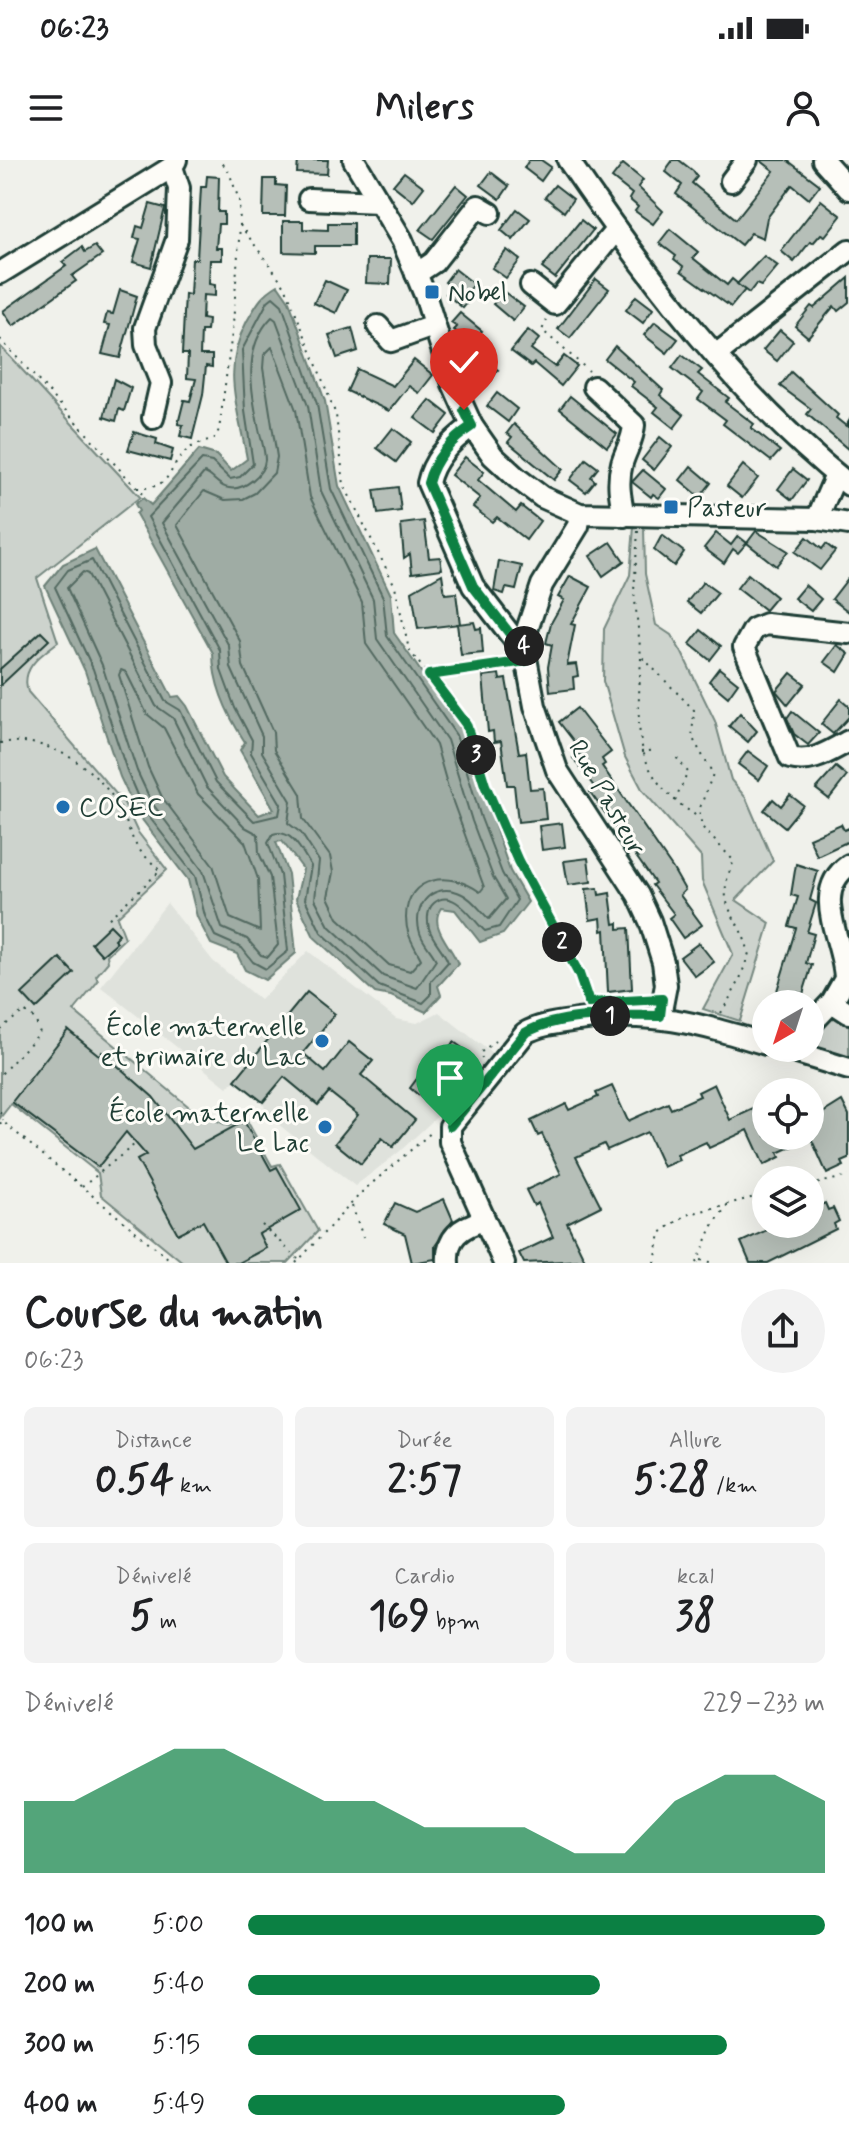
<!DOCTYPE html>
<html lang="fr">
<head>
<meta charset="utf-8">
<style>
	:root { --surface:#fff; --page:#f2f2f2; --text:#202124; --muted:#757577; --accent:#0b8043 }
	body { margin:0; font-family:Mynerve,sans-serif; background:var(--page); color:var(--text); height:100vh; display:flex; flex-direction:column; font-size:30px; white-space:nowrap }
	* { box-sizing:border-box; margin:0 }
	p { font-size:26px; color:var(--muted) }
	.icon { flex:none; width:44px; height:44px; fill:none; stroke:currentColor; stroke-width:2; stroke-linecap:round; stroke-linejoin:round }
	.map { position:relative; height:1103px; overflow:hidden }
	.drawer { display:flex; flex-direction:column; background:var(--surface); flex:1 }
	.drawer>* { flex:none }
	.needle { width:52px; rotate:219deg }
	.tools { position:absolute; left:752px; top:830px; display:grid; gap:16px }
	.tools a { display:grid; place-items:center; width:72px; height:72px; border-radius:50%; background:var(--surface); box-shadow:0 8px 32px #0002; font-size:40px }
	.pin { position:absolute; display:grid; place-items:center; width:68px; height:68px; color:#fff; margin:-82px -34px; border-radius:50% 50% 50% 0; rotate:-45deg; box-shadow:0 0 8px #0007 }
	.pin .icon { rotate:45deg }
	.km { position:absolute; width:40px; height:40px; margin:-20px; border-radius:50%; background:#222; color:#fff; font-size:22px; line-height:40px; text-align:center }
	.round { display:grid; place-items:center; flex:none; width:84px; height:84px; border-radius:42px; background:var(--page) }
	.head { display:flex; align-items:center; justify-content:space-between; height:136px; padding:0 24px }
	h1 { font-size:44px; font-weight:700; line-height:60px }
	.figures { display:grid; grid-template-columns:repeat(3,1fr); gap:12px; height:136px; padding:8px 24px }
	.figures div { display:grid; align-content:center; border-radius:12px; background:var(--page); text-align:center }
	.figures b { font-size:40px; font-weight:700 }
	.figures small { font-size:22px; font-weight:400 }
	.figures p { font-size:22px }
	.chart { height:224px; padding:16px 24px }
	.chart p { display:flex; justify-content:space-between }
	.chart svg { width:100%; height:144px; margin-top:8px; fill:var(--accent); opacity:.7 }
	ul { padding:0 24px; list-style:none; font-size:26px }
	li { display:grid; grid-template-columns:128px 96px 1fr; align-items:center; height:60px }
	li i { height:20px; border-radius:10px; background:var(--accent) }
	.status { display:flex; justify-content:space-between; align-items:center; height:56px; padding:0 40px; background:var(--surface); direction:ltr }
	.status svg { height:22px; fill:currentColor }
	header { display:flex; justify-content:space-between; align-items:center; height:104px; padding:0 24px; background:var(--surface); font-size:36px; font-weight:700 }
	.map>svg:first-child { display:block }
	.built { fill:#dfe2dc }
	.green { fill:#cdd3cd; stroke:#768880; stroke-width:2 }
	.water { fill:#9faca4; stroke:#6c8077; stroke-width:2 }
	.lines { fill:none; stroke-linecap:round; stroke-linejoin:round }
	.shore { stroke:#526961; stroke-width:2 }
	.building { fill:#b6bfb8; stroke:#1f3d34; stroke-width:2 }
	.minor-casing { stroke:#1f3d34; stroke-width:26 }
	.path { stroke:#1f3d34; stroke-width:2; stroke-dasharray:2 6; stroke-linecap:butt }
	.minor { stroke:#fdfcf7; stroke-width:20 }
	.route-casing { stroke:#fff; stroke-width:16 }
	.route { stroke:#0b8043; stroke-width:10 }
	.poi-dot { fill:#1f6fb2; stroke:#fdfcf7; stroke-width:3 }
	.labels { text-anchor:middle; stroke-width:6; stroke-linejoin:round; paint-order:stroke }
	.poi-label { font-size:26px; fill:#1f3d34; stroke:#fdfcf7; text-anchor:start }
	.street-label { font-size:26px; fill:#1f3d34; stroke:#fdfcf7 }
</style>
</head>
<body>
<div class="status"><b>06:23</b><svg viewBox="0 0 49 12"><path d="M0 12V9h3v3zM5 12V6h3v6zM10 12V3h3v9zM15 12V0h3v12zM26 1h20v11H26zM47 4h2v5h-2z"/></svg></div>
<header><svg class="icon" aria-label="menu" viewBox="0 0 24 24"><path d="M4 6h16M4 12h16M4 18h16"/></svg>Milers<svg class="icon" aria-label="person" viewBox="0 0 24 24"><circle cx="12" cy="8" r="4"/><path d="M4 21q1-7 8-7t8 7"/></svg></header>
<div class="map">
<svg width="849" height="1103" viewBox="0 0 849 1103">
	<rect width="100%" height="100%" fill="#f0f1eb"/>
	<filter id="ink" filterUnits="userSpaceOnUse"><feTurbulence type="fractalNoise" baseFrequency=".0125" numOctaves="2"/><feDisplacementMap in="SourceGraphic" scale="16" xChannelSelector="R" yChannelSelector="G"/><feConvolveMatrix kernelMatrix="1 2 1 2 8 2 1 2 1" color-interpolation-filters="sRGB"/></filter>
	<g filter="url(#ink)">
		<path class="built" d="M167 743 213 801 260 840 308 791 396 859 417 863 439 852 499 899 399 992 355 1026 267 955 263 942 236 920 227 927 101 827Z"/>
		<g class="green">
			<path d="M0 186 140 337 37 418 58 482C41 495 20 508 28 532L124 643 137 671 167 710 117 757 125 778 107 795 108 802 96 816 98 821 74 851 194 951 229 966 245 957 272 1006 280 1004 318 1071 288 1103H184L101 1035 98 1013 11 944 0 958Z"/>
			<path d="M634 367H644L645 414 656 465 671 475 682 493 715 561 731 620 746 638 773 701 736 740 770 763 740 861 703 849 733 794 702 721 701 697 643 631 625 597 603 521 604 469 630 415Z"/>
			<path d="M829 852 849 860V904L810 887V873Z"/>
		</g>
		<path class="water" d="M278 125 289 141 325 241 339 326 391 435 394 473 463 572 510 711 528 742 503 774 480 782 455 750 441 748C428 767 452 786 458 804L438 826 441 835 426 852 391 836 375 833 314 777 296 739 303 709 282 681 276 682 288 714 296 793 265 820 245 810 237 794 211 784 197 757 188 720 137 653 120 617 85 511 45 426 63 404 95 389 172 537 179 536 187 546 223 617 259 655 274 649 240 590 245 582C228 556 213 525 213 493L136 354 139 351 135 344 143 338 151 345 199 290 216 295 231 311 247 299C238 248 221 210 247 161 257 144 261 135 278 125Z"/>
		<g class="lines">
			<g class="shore">
				<path d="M273 137 282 145 317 244 331 329 383 437 387 476 456 575 481 658 502 713 517 740 499 767 485 771C474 762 454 726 434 743 427 749 427 760 429 768 432 780 444 790 448 802L431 821V835L423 843 379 826 321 772 305 739 311 706C302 692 292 668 273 674L268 683 280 715 288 791 266 809 253 802 242 788 215 776 205 756 195 716 143 649 128 614 93 509 55 427 68 410 92 400 165 541 180 550 216 622 254 661 279 655 281 644 251 593 252 580 235 548 221 510 220 490 148 357 202 300 212 302 230 319 240 317 253 304 245 251 242 190 268 141Z"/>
				<path d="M272 157 276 160 308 246 321 331 373 439 377 479 447 580 472 661 493 717 506 739 489 759C481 752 473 739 462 734 434 720 411 745 420 773 423 783 432 791 436 800L417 828 383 816 329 766 315 739 319 701 301 673 288 663 291 641 262 592V576L231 508 229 486 162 363 204 313C213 315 218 327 229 328 244 331 264 314 265 300 265 290 261 279 259 269 251 232 242 187 272 157Z"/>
				<path d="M272 187 296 250 310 337 362 442 366 484 436 585 449 631 484 727 480 732C452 711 406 714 406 758 406 775 414 785 421 799L410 811 389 805 338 758 328 737 333 712 330 696 303 659 301 634 274 590 273 572 243 506 240 481 177 365 204 331 225 340 243 339 255 333 274 313 277 297 263 208 264 195Z"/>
				<path d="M83 412 88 414 156 546 173 558 207 627 245 667 258 674 259 693 270 717 278 785 268 797 261 795 247 779 222 768 203 711 152 643 137 611 102 505 67 428Z"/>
				<path d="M121 510 126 512 147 554 164 568 198 634 245 682 258 719 260 771 230 758 213 705 162 637 148 607 119 515Z"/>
			</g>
		</g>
		<g class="building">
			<path d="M298 0H328L327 14 297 13Z"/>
			<path d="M529 0H541L551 7 541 21 524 8Z"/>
			<path d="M673 0H679L693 11 697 17 692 23 736 59 774 11 760 0H787L820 25 809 39 792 25 767 58 763 78 751 73 741 85 676 34 682 25 665 11Z"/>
			<path d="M623 4 643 20 638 27 663 51 653 64 635 51 638 47 629 39 632 34 612 18Z"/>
			<path d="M404 12 424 27 413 41 393 25Z"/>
			<path d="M491 12 509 26 500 39 481 25Z"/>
			<path d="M207 16 219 17 218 52H224V64H218L216 88H222V100H210L209 124 215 125V136L203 135 202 159 208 160 207 171H201L200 195H212V207L206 206 203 235 192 279 180 276 183 265 178 264 184 240 190 241 196 219 187 218 188 194H182L185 134 190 135 192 99H197L201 27H206Z"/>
			<path d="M264 19H276V25L286 26 285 56H263Z"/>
			<path d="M456 25 468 35 433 79 420 70Z"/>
			<path d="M555 25 573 39 564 52 545 37Z"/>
			<path d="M821 40 841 56 825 76 821 74 813 83 810 82 794 102 781 91Z"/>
			<path d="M150 44 165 48 151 107 133 102 140 79 134 78 137 66 143 68Z"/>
			<path d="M517 49 530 59 513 80 501 70Z"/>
			<path d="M581 60 593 70 555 118 542 108Z"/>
			<path d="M283 61H303V69L328 70V63H353V86H315V93L283 92Z"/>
			<path d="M670 69 698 92 693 98 727 125 732 119 745 130 731 147 681 111 684 107 674 99 676 96 659 83Z"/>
			<path d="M95 86 102 95 72 116 76 121 13 166 3 151 66 106 62 102 82 87 85 92Z"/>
			<path d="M507 90 520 100 506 118 492 108Z"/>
			<path d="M764 96 778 106 761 126 756 124 749 133 737 124Z"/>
			<path d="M367 99H391L390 124 366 123Z"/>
			<path d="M455 109 474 124 468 132 473 136 463 148 446 134 452 127 445 122Z"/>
			<path d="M849 118V142L838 151 834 146 808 177 795 166 811 146 814 148Z"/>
			<path d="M596 119 609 129 570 178 558 169Z"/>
			<path d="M325 120 347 130 336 153 314 143Z"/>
			<path d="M120 130 137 136 120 198 102 194 110 165 104 164 107 153 113 154Z"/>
			<path d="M503 131 524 147 513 161 493 144Z"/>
			<path d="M636 136 653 149 643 163 626 150Z"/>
			<path d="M460 153 482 171 472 184 454 170 457 167 451 163Z"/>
			<path d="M655 162 678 179 667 193 644 175Z"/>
			<path d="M352 168 358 191 337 198 329 175Z"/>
			<path d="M528 170 539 179 531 189 555 207 564 196 577 206 561 226 534 203 531 206 511 191Z"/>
			<path d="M780 170 793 181 777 201 763 190Z"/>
			<path d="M615 186 663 230 660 235 684 255 674 268 654 252 658 247 631 226 634 222 605 199Z"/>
			<path d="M682 195 702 210 698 214 729 238 725 242 754 264 751 268 780 291 771 301 723 264 726 260 698 239 703 232 672 208Z"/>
			<path d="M481 197 498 210 488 223 470 210Z"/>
			<path d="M414 200 433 215 419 233 409 226 389 251 347 231 357 209 393 226Z"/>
			<path d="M791 212 838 255 836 258 846 266 849 261V290L807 254 811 249 780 226Z"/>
			<path d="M114 219 131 228 124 251 119 249 116 261 104 257Z"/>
			<path d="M497 233 517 249 508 262 487 246Z"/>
			<path d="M570 236 617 274 607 287 560 249Z"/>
			<path d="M430 240 449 255 435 273 415 258Z"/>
			<path d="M514 264 563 309 554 320 508 282 512 277 507 273Z"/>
			<path d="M393 268 411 282 396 302 377 288Z"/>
			<path d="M134 272 157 279 156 284 173 290 170 301 128 290Z"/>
			<path d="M660 277 672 287 654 310 642 300Z"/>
			<path d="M465 297 484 312 478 320 516 352 521 346 540 361 526 380 497 357 492 362 473 347 480 338 451 315Z"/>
			<path d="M586 299 598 308 591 317 595 321 586 332 570 320Z"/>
			<path d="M743 305 758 318 742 338 727 326Z"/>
			<path d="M691 306 711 323 700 337 680 320Z"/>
			<path d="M793 309 807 320 792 340 778 329Z"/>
			<path d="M643 310 666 329 659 338 653 334 651 337 632 322Z"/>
			<path d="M398 327 401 351 378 354 374 330Z"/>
			<path d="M424 361 429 398 440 397 442 409 412 413 410 394 404 398 401 364Z"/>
			<path d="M756 371 788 391 776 406 747 383Z"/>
			<path d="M716 373 731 385 738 376 747 383 738 393 733 389 724 403 704 388Z"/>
			<path d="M662 375 684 392 674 406 654 390Z"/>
			<path d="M807 377 822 389 826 384 835 391 820 410 795 392Z"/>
			<path d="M611 382 624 401 603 416 590 396Z"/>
			<path d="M499 401 522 406 516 430 506 428 504 434 494 431Z"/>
			<path d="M442 414 445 434 456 433 460 464 418 469 412 431Z"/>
			<path d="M748 414 776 437 765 450 737 428Z"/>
			<path d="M570 416 591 427 571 464 575 465 567 505 576 504 578 516 573 517 574 529 550 532 548 507 552 485 546 483 551 463 564 440 558 437Z"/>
			<path d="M849 417V452L832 439Z"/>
			<path d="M703 422 718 433 701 453 687 442Z"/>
			<path d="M805 425 821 439 811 451 794 438Z"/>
			<path d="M474 462 476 469 481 468 483 493 461 495 457 464Z"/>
			<path d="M701 470 721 486 710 500 690 484Z"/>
			<path d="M41 472 49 480 0 526V509Z"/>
			<path d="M837 485 849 494 838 512 824 502Z"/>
			<path d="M719 508 738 523 728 537 709 521Z"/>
			<path d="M791 513 805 524 788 545 776 531Z"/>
			<path d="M499 514 500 520 506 519 519 593 526 592 530 629 543 628 546 659 518 662 514 625H507L501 581 494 582 493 571 488 572 483 516Z"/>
			<path d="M841 539 849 546V557L833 574 821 564Z"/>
			<path d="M577 548 611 592 602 599 605 604 602 606 673 709 685 730 680 735 702 765 683 778 669 758 674 754 652 725 655 723 590 632 595 628 573 598 582 592 559 562Z"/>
			<path d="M792 551 819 573 808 585 794 574 787 558Z"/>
			<path d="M740 553 757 571 748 582 729 566Z"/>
			<path d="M748 591 768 606 759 620 738 604Z"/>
			<path d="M836 607 847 616 829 639 816 629Z"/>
			<path d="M790 635 803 645 785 667 764 650 773 639 781 646Z"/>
			<path d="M562 663 565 687 542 690 539 666Z"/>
			<path d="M841 664 844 670 849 668V681L817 696 809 678Z"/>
			<path d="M588 698 591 722 568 725 564 701Z"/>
			<path d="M796 704 818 711 810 740 816 743 807 772 814 774 806 803 812 805 803 834 796 832 793 844H773L796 768 789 766 798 737 791 735Z"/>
			<path d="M598 728 599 735 610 733 614 764 618 763V769L629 768 632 829 608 832 605 770 602 771 601 758 590 760 586 729Z"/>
			<path d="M110 765 119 774 114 779 117 782 102 795 91 783Z"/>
			<path d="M699 783 714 802 695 816 680 797Z"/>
			<path d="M60 798 74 813 36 849 22 834Z"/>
			<path d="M307 832 335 854 303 893 325 912 349 882 373 901 361 915 415 960 393 987 382 978 361 1004 335 983 358 955 329 932 318 945 284 917 263 942 235 920Z"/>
			<path d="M68 870 100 896 102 892 153 937 193 989 244 961 271 1010 277 1007 301 1050 259 1074 266 1088 238 1103H226L203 1061 178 1074 137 1000 146 995 126 972 98 1007 12 942Z"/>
			<path d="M454 882 469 893 438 932 442 935 433 947 410 928 419 916 423 919Z"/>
			<path d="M714 924 730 960 766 943V976H811L810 961 842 941 849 955V999L842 1002 844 1006 827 1014 811 978 778 993 780 997 764 1005 748 970 709 988 706 982 677 995 679 1000 663 1007 647 972 607 990 604 984 576 997 601 1046 567 1063 585 1100 524 1103 519 1093 553 1077 538 1043 534 1046 526 1030 561 1014 542 974 538 976 531 961 566 944 569 950 598 937 596 933 612 926 628 961 668 943 671 949 700 936 698 932Z"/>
			<path d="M444 1039 453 1060 435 1086V1099L412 1103 405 1074 384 1064 395 1043 415 1052Z"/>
			<path d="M825 1043 828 1050 833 1048 839 1061 834 1064 836 1069 768 1103H750L741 1082 780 1064H810V1050Z"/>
		</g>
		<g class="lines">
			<g class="minor-casing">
				<g id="minor">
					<path d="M354 0 402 80 425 135 453 224 472 266 493 296 517 318 542 337 580 354 817 359 849 364"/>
					<path d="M568 0C648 118 737 235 849 325"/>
					<path d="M823 0 849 29"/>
					<path d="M731 21 747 0"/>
					<path d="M309 39 379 42"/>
					<path d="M0 113 172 7 176 0"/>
					<path d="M416 114 434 102 478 46 490 53"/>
					<path d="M531 125 555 144 616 70"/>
					<path d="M378 166 391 181 433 166"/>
					<path d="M717 194 849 90"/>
					<path d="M594 227 634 265C633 281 626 289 622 303 617 322 620 337 624 356"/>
					<path d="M153 258 161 223 146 185 145 168 177 79 179 28 172 7"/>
					<path d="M472 266C452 280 433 299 428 323L473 426 513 478 523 482"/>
					<path d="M580 354 578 366 542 425 523 482 535 546 557 610 638 735 650 761 663 802 666 825 660 856"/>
					<path d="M817 359 836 315"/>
					<path d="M849 473 766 464 754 469 744 487 790 598C813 604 829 591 849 581"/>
					<path d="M832 842 849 853"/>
					<path d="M810 865 832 842 845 819C844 780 809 733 849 705"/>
					<path d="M781 888 849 909"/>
					<path d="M448 1103C446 1077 461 1067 484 1060"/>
					<path d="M504 1103 450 982V966L525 873C541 864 560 863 578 860 652 850 696 863 766 884"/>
				</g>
			</g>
			<g class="path">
				<path d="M240 65 285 126 319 211 336 255 344 325 395 426 409 490 466 564 485 625 518 701 579 814 589 843"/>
				<path d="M547 160 542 170 589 211"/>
				<path d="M0 179 145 337"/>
				<path d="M137 328C174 330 167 305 190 288 195 284 207 282 214 279L219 270 233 165 240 65 239 40 229 12 220 0"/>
				<path d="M638 371 634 431 641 496 694 550 692 577 713 614 699 650 702 667 734 701C712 747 739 753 749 793L739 822 721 853"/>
				<path d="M641 498C637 572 630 615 700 658"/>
				<path d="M430 515 511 503"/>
				<path d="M0 583C46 575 92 604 117 643 125 655 128 670 135 683 140 693 152 702 160 711L106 761"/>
				<path d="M641 592 656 590"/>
				<path d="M675 641 688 612 676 597"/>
				<path d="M0 869 24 851 35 859 40 873 0 915"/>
				<path d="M482 899 480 893 495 881"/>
				<path d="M0 952 3 960"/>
				<path d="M0 964 2 961 174 1103"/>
				<path d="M810 1025 849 1016"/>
				<path d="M82 1027 135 984"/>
				<path d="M352 1046 363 1077"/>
				<path d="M262 1065 298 1099"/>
				<path d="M701 1100 715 1103"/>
				<path d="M296 1103 363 1031 433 971"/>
				<path d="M655 1103 660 1073 686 1055 766 1034"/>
				<path d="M697 1103 712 1067 728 1044"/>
			</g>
			<use href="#minor" class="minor"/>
		</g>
	</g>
	<g class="lines" filter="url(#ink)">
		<g class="route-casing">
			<path id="route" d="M450 966 525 873C562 852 618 856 660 856L662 839 589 843 579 814 518 701 485 625 466 564 429 515 526 501 523 482 513 478 473 426 428 323C434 299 452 279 472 266L464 250"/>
		</g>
		<use href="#route" class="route"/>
	</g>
	<g class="poi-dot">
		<rect x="424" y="124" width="16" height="16" rx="4"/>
		<rect x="663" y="339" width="16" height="16" rx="4"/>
		<circle cx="63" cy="647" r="8"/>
		<circle cx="322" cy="881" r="8"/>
		<circle cx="325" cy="967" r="8"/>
	</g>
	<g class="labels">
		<g class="poi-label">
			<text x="448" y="141">Nobel</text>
			<text x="687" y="356">Pasteur</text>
			<text x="79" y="656">COSEC</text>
			<text x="306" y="875" text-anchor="end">École maternelle<tspan x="306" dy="30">et primaire du Lac</tspan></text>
			<text x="309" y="961" text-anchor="end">École maternelle<tspan x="309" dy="30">Le Lac</tspan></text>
		</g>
		<g class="street-label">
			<text transform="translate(608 637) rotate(60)" y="9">Rue Pasteur</text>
		</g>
	</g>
</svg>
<div class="tools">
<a><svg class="needle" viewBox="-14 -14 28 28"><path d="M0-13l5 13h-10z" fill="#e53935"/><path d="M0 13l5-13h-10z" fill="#757577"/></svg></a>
<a><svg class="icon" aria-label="locate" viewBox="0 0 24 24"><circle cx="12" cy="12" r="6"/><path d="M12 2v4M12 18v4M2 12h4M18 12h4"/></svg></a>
<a><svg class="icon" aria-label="layers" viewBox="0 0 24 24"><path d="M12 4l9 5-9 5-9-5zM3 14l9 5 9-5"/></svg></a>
</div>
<div class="pin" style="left:450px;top:966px;background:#1e9e55"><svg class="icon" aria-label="arrive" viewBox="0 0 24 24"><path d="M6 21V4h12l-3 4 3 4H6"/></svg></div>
<div class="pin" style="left:464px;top:250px;background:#d93025"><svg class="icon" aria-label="check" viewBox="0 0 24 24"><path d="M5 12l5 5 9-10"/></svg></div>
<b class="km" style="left:610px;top:856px">1</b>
<b class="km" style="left:562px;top:782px">2</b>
<b class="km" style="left:476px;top:595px">3</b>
<b class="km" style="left:524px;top:486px">4</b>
</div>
<section class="drawer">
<div class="head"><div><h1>Course du matin</h1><p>06:23</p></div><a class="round"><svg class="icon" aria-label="share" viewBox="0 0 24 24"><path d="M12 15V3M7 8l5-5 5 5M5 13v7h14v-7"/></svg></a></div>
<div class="figures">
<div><p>Distance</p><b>0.54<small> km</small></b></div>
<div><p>Durée</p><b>2:57</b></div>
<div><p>Allure</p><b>5:28<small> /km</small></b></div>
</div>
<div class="figures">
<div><p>Dénivelé</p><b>5<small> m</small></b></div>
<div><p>Cardio</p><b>169<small> bpm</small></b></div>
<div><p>kcal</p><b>38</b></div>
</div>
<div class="chart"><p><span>Dénivelé</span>229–233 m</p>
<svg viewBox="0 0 160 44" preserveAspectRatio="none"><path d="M0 44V22L10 22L20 14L30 6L40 6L50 14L60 22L70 22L80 30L90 30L100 30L110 38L120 38L130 22L140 14L150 14L160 22V44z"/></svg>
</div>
<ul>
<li><b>100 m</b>5:00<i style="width:100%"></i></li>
<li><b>200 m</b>5:40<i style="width:61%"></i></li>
<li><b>300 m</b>5:15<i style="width:83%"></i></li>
<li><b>400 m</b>5:49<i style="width:55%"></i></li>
</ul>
</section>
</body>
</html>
